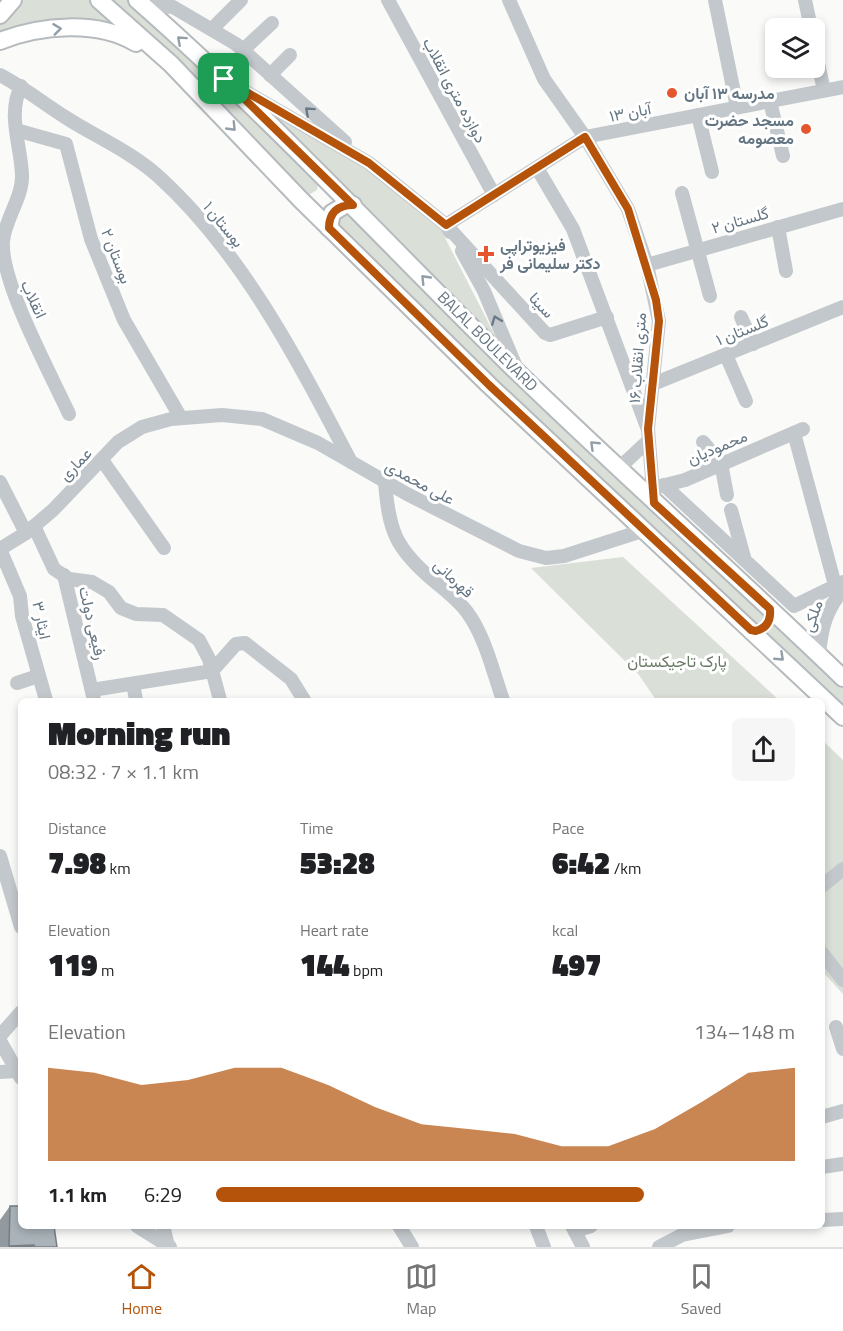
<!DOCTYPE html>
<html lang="en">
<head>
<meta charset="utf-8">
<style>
	:root { --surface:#fff; --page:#f6f6f6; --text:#202124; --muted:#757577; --line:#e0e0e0; --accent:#b45309 }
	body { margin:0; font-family:"Titillium Web",Vazirmatn,sans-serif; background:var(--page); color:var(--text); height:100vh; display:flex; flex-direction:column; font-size:22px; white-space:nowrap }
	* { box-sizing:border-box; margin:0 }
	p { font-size:20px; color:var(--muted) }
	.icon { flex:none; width:33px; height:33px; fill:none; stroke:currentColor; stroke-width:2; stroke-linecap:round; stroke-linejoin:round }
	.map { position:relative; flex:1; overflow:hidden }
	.details { position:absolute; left:18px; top:698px; width:807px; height:531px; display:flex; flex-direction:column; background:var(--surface); border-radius:9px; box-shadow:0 3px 9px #0003 }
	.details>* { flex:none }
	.tools { position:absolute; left:765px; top:18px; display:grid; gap:12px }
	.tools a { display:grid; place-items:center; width:60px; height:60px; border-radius:9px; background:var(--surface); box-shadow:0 3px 9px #0003; font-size:30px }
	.pin { position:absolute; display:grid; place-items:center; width:51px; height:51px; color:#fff; margin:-26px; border-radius:12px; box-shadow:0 3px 9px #0006 }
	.round { display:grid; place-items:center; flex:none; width:63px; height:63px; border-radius:9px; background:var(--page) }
	.summary { display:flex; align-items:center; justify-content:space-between; height:102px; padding:0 30px }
	h1 { font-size:33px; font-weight:800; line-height:45px }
	.stats { display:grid; grid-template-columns:repeat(3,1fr); gap:9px; height:102px; padding:6px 30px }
	.stats div { display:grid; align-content:center }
	.stats b { font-size:30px; font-weight:800 }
	.stats small { font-size:16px; font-weight:400 }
	.stats p { font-size:16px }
	.chart { height:168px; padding:12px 30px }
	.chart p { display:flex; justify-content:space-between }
	.chart svg { width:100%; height:108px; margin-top:6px; fill:var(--accent); opacity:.7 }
	ul { padding:0 30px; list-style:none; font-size:20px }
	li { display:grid; grid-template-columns:96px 72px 1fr; align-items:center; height:45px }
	li i { height:15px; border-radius:8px; background:var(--accent) }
	.tabs { display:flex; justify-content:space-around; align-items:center; height:84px; border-top:2px solid var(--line); background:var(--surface); font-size:16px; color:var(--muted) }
	.tabs a { display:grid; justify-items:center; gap:3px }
	.tabs .active { color:var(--accent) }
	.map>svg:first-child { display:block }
	.green { fill:#dadfd7 }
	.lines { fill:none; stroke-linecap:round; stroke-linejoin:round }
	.major-casing { stroke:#b5babe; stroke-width:20 }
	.minor { stroke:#c3c8cc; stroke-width:14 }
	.major { stroke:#fff; stroke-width:16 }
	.wall { fill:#929a9f }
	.shaded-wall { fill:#777d82 }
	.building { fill:#aab3b9; stroke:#777d82; stroke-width:1.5 }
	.oneway { stroke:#939fa8 }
	.oneway2 { stroke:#6a7a87 }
	.route-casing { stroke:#fff; stroke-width:12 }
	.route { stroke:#b45309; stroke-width:8 }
	.poi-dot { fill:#e4572e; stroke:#fff; stroke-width:2 }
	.labels { text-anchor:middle; stroke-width:6; stroke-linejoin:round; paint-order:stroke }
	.street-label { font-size:16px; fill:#657683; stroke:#fff }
	.poi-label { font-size:16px; font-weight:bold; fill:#657683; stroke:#fff; text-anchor:start }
	.park-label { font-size:16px; fill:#687a64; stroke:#fff }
</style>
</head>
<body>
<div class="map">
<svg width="843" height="1247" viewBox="0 0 843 1247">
	<rect width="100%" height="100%" fill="#fafaf8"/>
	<g class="green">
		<path d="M22 0H89L128 33 0 36V23Z"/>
		<path d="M106 0H128L219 84 318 183 317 190 307 196Z"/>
		<path d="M253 100 366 168 441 230 503 351Z"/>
		<path d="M343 216H352L682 538 843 687V708L599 481 339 229 338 221Z"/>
		<path d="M623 557 779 700H656L639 675 531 568Z"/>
		<path d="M822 740 843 760V994L822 971Z"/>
	</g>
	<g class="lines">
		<g class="major-casing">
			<g id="major">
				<path d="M99 0 171 64 301 200 489 385 843 717"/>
				<path d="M137 0C268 115 386 243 510 365 619 471 733 572 843 678"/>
				<path d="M0 15 13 0"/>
				<path d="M0 41C41 25 97 20 136 43"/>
				<path d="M329 228 332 213 345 205H353"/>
			</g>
		</g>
		<g class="minor">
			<path d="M388 0 494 195"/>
			<path d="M509 0 544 79 585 137 628 209 647 265 659 321 648 429 654 503"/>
			<path d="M715 0 737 107"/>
			<path d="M805 0 811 28"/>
			<path d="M143 5 173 7 236 44 345 142"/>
			<path d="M212 29 241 0"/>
			<path d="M814 46 824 90"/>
			<path d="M243 50 272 23"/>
			<path d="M0 75C23 87 43 103 65 117 96 137 130 151 158 176 243 253 298 361 351 462"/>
			<path d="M270 75 290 55"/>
			<path d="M234 85 369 163 446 225 450 232"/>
			<path d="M21 86C7 115 21 145 22 175 23 197 5 219 3 241 0 282 51 374 69 414"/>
			<path d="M770 101 783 156"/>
			<path d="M698 115 712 172"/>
			<path d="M16 130 66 144 91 239 124 320 181 418"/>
			<path d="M537 168 573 229 647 427"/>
			<path d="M682 193 710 296"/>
			<path d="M778 227 786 271"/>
			<path d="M462 251 484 291 517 369"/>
			<path d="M647 265 843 209"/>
			<path d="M607 317 550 335 545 333 446 225 585 137 843 87"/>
			<path d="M741 317 753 344"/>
			<path d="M726 355 746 401"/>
			<path d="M653 384 843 307"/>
			<path d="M794 433 835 585"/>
			<path d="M703 442 721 463 727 495"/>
			<path d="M102 460 164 548"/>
			<path d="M618 469 648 441"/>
			<path d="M0 482 26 533"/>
			<path d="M385 482C389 531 395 548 434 581 445 590 458 600 467 612 485 636 493 672 503 700"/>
			<path d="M664 485 794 606 843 582"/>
			<path d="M657 487 685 480 803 429"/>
			<path d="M731 510 744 557"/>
			<path d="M34 526 54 569 69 579 92 582 109 592 121 608 136 614 163 615 199 640 209 659 220 700"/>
			<path d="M0 549 26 533 53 510 118 442 142 427 171 419 222 415 262 419 318 443 407 494 519 551 546 558 564 556 645 530"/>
			<path d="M0 549 20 596 22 616 46 700"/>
			<path d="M64 575 94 700"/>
			<path d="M819 655C821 630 826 609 843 590"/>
			<path d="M17 683 38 676"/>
			<path d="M133 684 136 700"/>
			<path d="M92 690 212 671 236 644 245 643 291 679 304 700"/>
			<path d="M0 856 21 927"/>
			<path d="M822 886 843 869"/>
			<path d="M822 953 843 980"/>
			<path d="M836 1027 843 1049"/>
			<path d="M0 1036 21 1012"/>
			<path d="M0 1041 21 1078"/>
			<path d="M0 1072 17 1071"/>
			<path d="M822 1117 843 1111"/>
			<path d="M822 1167 843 1164"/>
			<path d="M822 1220 843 1219"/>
			<path d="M137 1226 170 1247"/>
			<path d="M163 1226 168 1246"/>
			<path d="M399 1226 412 1247"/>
			<path d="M536 1226 544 1247"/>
			<path d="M572 1226 583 1247"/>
			<path d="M575 1231 591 1226"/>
			<path d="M659 1247 682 1235 728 1226"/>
		</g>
		<use href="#major" class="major"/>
	</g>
	<path class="wall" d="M10 1206 57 1247H0V1220Z"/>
	<path class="shaded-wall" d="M34 1245 33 1247H9V1246Z"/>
	<path class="building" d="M10 1206H21V1226H54L57 1247H35L34 1245 9 1246Z"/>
	<defs><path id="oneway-chevron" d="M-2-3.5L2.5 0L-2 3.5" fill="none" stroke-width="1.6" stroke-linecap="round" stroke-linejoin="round" transform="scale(1.5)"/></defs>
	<g class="oneway">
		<use href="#oneway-chevron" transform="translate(57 29) rotate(-7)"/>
		<use href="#oneway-chevron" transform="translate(181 40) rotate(-138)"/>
		<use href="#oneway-chevron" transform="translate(232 127) rotate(46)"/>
		<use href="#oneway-chevron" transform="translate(425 279) rotate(-134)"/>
		<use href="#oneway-chevron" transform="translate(594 445) rotate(-136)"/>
		<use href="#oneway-chevron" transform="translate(780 657) rotate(43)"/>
	</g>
	<g class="oneway2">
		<use href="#oneway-chevron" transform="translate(309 111) rotate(-138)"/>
		<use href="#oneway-chevron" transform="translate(496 320) rotate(-111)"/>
	</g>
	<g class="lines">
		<g class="route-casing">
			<path id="route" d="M224 79 369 163 446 225 585 137 628 209 656 300 659 321 648 429 654 503 770 609C771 620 767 628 756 631L751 630 489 385 329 228C329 213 337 205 353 205Z"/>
		</g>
		<use href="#route" class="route"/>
	</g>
	<g class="poi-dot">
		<circle cx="672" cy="93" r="6"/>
		<circle cx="806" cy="129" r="6"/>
		<path d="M483 245h6v6h6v6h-6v6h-6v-6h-6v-6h6z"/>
	</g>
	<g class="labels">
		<g class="street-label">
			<text transform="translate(455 90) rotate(62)" y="6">دوازده متری انقلاب</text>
			<text transform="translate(630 112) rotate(-11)" y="6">۱۳ آبان</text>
			<text transform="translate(740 220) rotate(-16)" y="6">گلستان ۲</text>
			<text transform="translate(224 224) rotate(51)" y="6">بوستان ۱</text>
			<text transform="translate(117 256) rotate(69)" y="6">بوستان ۲</text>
			<text transform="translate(34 299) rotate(65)" y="6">انقلاب</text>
			<text transform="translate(542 305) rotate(47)" y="6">سینا</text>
			<text transform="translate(742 330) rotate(-22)" y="6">گلستان ۱</text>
			<text transform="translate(488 341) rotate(45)" y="6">BALAL BOULEVARD</text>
			<text transform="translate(637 358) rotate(-86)" y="6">۱۶ متری انقلاب</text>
			<text transform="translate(717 447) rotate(-23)" y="6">محمودیان</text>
			<text transform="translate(75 464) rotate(-46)" y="6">عماری</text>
			<text transform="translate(420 482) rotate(28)" y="6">علی محمدی</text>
			<text transform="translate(454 578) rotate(43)" y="6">قهرمانی</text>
			<text transform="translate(812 616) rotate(-71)" y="6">ملکی</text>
			<text transform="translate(42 620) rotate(78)" y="6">ایثار ۳</text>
			<text transform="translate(93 623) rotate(77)" y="6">رفیعی دولت</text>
		</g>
		<g class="poi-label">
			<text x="684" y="99">مدرسه ۱۳ آبان</text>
			<text x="794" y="126" text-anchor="end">مسجد حضرت<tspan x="794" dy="18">معصومه</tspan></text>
			<text x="500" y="251">فیزیوتراپی<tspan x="500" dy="18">دکتر سلیمانی فر</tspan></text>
		</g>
		<g class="park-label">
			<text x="677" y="667">پارک تاجیکستان</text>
		</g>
	</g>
</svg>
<div class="tools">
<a><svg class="icon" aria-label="layers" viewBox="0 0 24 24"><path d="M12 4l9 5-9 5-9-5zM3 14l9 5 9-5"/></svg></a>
</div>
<div class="pin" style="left:224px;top:79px;background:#1e9e55"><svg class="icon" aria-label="arrive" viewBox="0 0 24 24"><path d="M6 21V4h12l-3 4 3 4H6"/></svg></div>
<section class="details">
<div class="summary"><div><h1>Morning run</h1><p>08:32 · 7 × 1.1 km</p></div><a class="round"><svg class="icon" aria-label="share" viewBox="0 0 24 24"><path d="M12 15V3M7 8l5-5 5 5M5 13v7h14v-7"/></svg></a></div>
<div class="stats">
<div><p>Distance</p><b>7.98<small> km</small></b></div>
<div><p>Time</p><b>53:28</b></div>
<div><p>Pace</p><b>6:42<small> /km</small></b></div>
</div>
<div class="stats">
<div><p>Elevation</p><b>119<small> m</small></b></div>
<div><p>Heart rate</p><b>144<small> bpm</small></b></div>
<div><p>kcal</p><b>497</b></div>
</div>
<div class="chart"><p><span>Elevation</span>134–148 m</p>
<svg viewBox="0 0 160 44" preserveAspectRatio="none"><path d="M0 44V6L10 8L20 13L30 11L40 6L50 6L60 13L70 22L80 29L90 31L100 33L110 38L120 38L130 31L140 20L150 8L160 6V44z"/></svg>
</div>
<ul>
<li><b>1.1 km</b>6:29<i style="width:74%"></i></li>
</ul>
</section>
</div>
<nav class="tabs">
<a class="active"><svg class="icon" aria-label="home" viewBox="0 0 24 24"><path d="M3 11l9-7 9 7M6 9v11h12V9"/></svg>Home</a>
<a><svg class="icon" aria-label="map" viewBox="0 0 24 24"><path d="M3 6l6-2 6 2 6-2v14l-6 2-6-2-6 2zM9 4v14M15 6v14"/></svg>Map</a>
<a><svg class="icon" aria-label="saved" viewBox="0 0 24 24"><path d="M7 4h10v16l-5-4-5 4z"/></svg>Saved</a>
</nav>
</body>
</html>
